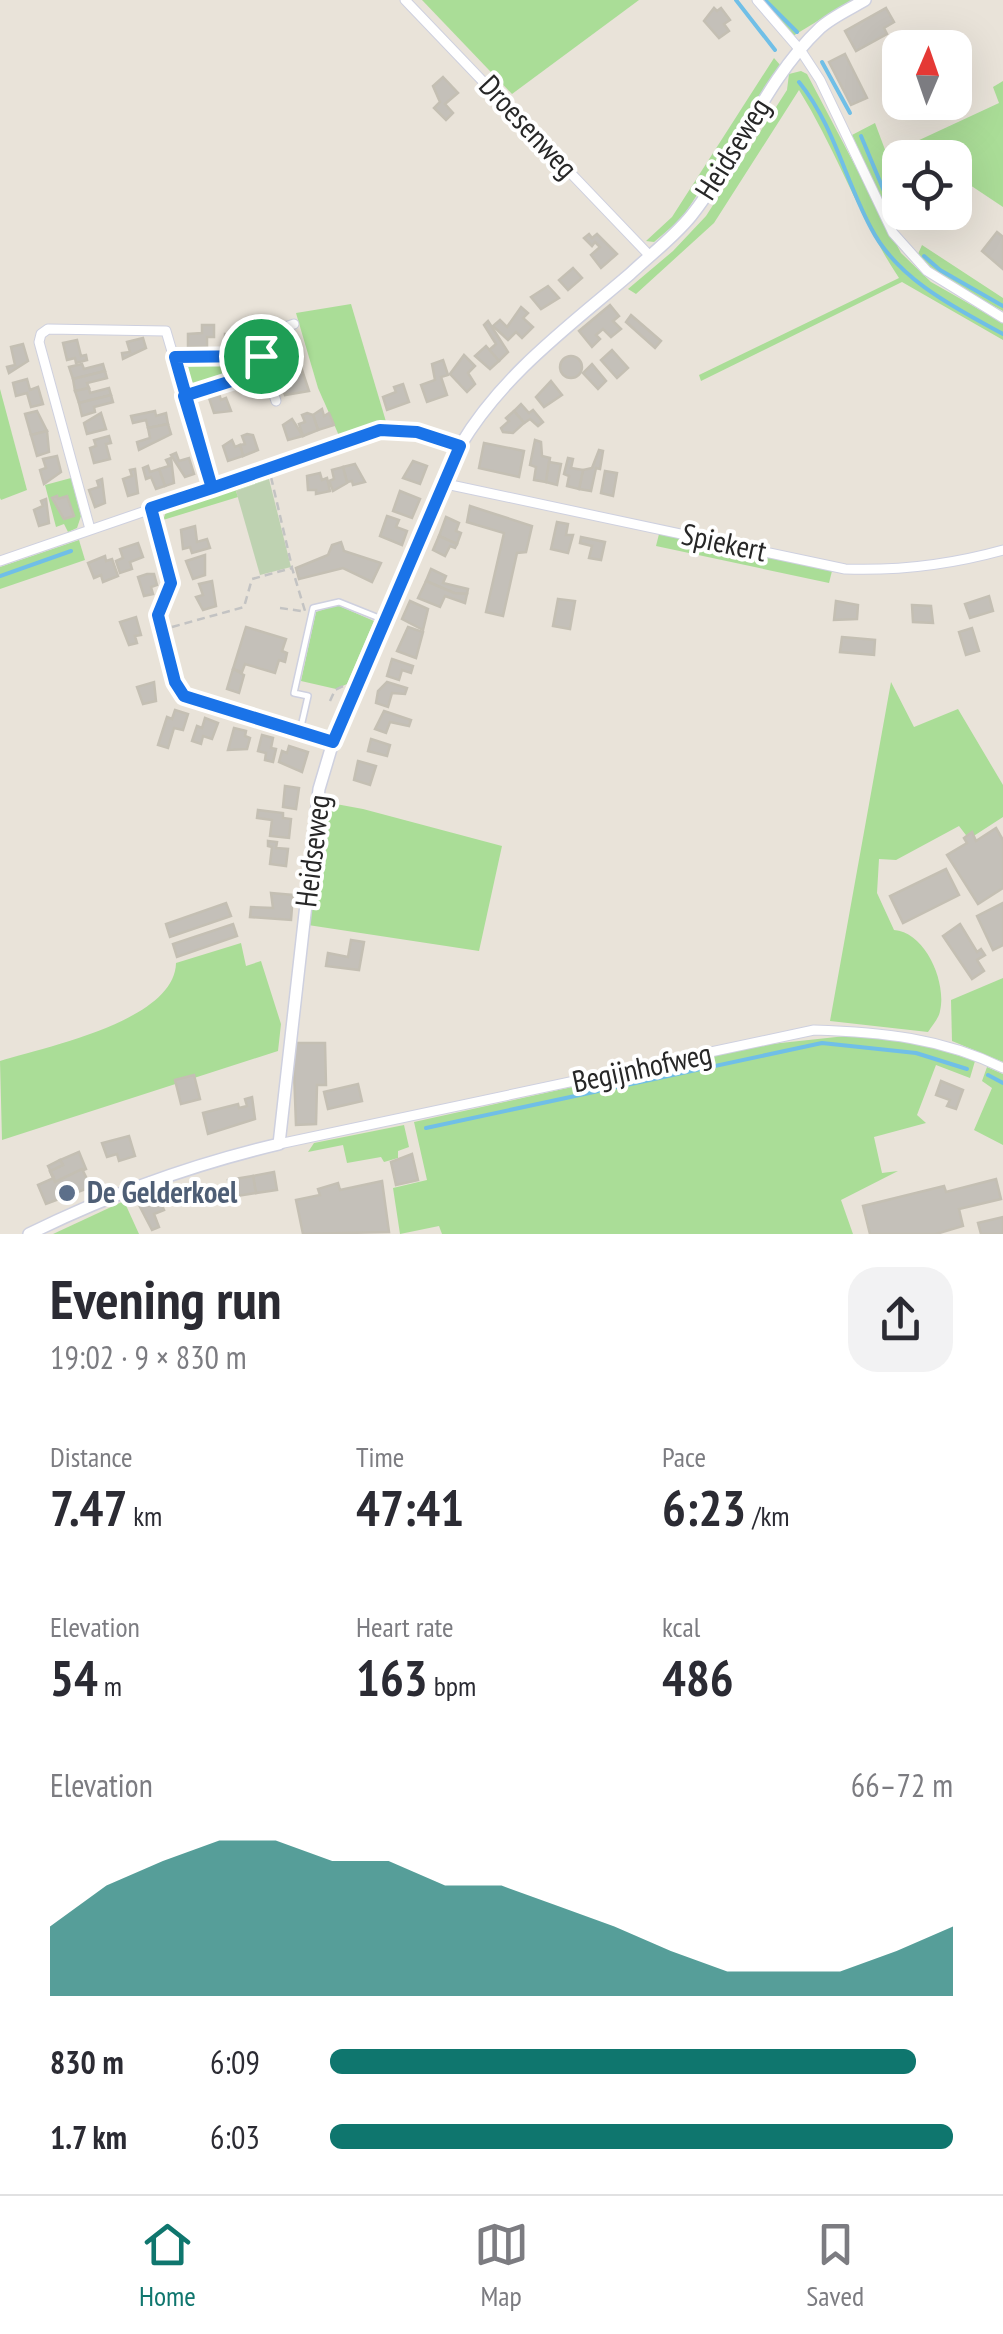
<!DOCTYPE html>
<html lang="en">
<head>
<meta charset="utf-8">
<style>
	:root { --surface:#fff; --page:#f2f2f3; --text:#2b2b33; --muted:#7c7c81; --line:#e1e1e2; --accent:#0f766e }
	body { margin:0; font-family:"PT Sans Narrow",sans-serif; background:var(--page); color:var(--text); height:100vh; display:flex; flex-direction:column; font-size:38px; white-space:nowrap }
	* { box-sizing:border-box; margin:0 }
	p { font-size:32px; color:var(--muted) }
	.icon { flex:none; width:55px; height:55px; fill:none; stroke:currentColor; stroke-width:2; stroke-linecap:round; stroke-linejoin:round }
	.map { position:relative; height:1234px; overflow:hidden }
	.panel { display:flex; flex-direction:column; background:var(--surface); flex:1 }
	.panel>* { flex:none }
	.needle { width:65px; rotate:2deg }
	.controls { position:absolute; left:882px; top:30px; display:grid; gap:20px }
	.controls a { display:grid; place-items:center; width:90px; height:90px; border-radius:20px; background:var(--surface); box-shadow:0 10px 40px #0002; font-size:50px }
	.pin { position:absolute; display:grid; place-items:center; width:85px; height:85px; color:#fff; margin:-42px; border:5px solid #fff; border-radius:50%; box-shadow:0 2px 10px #0007 }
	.round { display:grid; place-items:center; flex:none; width:105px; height:105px; border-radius:30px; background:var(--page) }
	.summary { display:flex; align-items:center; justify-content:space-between; height:170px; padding:0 50px }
	h1 { font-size:55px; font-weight:700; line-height:75px }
	.figures { display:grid; grid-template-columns:repeat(3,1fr); gap:15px; height:170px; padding:10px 50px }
	.figures div { display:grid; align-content:center }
	.figures b { font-size:50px; font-weight:700 }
	.figures small { font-size:28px; font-weight:400 }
	.figures p { font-size:28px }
	.chart { height:280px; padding:20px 50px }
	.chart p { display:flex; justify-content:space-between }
	.chart svg { width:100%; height:180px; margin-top:10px; fill:var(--accent); opacity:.7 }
	ul { padding:0 50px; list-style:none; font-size:32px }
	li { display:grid; grid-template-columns:160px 120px 1fr; align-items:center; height:75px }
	li i { height:25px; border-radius:12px; background:var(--accent) }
	.tab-bar { display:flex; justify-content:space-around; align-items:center; height:140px; border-top:2px solid var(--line); background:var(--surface); font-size:28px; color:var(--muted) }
	.tab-bar a { display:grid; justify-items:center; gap:5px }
	.tab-bar .current { color:var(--accent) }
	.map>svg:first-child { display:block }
	.green { fill:#aadd97 }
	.cemetery { fill:#bed2b1 }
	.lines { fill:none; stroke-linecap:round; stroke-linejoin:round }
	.stream { stroke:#70bfe7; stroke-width:4 }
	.building { fill:#c4c0b9; stroke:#c4bfb3; stroke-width:2.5 }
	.service-casing { stroke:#ced0df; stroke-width:8 }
	.minor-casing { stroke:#ced0df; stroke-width:11 }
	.tertiary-casing { stroke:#ced0df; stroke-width:14 }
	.path { stroke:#c3c3c3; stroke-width:2.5; stroke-dasharray:8 5; stroke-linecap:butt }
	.service { stroke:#fff; stroke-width:5 }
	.minor { stroke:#fff; stroke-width:9 }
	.tertiary { stroke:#fff; stroke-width:11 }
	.route-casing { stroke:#fff; stroke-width:20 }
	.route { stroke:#1a73e8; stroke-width:12 }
	.service-dot { fill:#5c6f8a; stroke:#fff; stroke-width:4 }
	.labels { text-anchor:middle; stroke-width:8; stroke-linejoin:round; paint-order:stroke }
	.street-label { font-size:30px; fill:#272727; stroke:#fff }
	.service-label { font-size:30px; font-weight:bold; fill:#4e5e75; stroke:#fff; text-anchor:start }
</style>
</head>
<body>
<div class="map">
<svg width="1003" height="1234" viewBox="0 0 1003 1234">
	<rect width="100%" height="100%" fill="#e9e3d9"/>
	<g class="green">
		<path d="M422 0H639L512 94Z"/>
		<path d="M760 0H852L793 36Z"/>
		<path d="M774 58 781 66 682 218 654 242 646 241 672 217Z"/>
		<path d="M801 71 807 74 901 253 931 282 1003 323V340L902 282 701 381 699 375 899 278C859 218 837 151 799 90L714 223 636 294 628 289 673 251 706 216 787 90 789 74Z"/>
		<path d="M1003 81V207L955 175V158H900V203L887 211 852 135 875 123 887 155 999 103 993 87Z"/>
		<path d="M922 245 1003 298V311C974 295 939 280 918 254Z"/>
		<path d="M351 304 387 425 340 438 318 388 296 313Z"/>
		<path d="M189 362H250L251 364 245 371 196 388 186 385 184 367Z"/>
		<path d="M0 389 27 490 1 500 0 498Z"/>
		<path d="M267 474 269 479 236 491 238 497 163 520 168 507Z"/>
		<path d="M71 478 81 516 77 528 68 532 64 524 56 527 45 485Z"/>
		<path d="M659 534 832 571 829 583 656 546Z"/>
		<path d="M79 540 85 560 0 589V567Z"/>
		<path d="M337 605 374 621 347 684 336 689 301 681 316 612Z"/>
		<path d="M891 682 914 727 958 709 1003 785V817L969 839 959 826 896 860 879 859 877 893 894 930C925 932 947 982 940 1011 939 1018 932 1026 928 1032L830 1021Z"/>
		<path d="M325 802 363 809 502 846 479 951 308 925Z"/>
		<path d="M241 943 246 966 261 961 281 1024 278 1051 2 1140 0 1061C45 1047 175 1021 176 963Z"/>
		<path d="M1003 978V1062L952 1041 951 1000Z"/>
		<path d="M855 1035 914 1041 975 1061 970 1078 936 1065 917 1115 926 1123 874 1137 882 1173 898 1171 841 1200 853 1234H442L439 1226 400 1234 393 1188 427 1180 414 1122 761 1045Z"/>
		<path d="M987 1067 1003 1074V1145L974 1130 992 1088 982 1081Z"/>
		<path d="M404 1125 409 1147 398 1151V1158L384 1162 381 1157 347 1163 343 1145 308 1152 314 1143Z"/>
		<path d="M124 1201 139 1234H53Z"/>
	</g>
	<path class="cemetery" d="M269 479 291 567 260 575 236 491Z"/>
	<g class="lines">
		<g class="stream">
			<path d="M736 0 775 50"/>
			<path d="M765 0 797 32"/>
			<path d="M822 62 850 113"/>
			<path d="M799 82C834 125 845 180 871 228 897 279 955 308 1003 334"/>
			<path d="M861 136 889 203"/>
			<path d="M924 256 940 270 1003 306"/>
			<path d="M0 576 71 551"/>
			<path d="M988 1075 1003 1083"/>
			<path d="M426 1128 822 1043 916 1053 967 1069"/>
		</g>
	</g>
	<g class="building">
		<path d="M714 8 717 11 721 8 730 20 724 24 729 31 719 38 704 21Z"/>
		<path d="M886 8 894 22 884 28 887 34 856 51 845 31Z"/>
		<path d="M845 54 867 98 851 105 829 62Z"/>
		<path d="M443 77 458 93 445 104 453 113 446 120 434 108 440 102 433 86Z"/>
		<path d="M997 232 1003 237V269L982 251Z"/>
		<path d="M589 234 592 238 597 234 617 254 601 268 591 255 600 247 595 242 592 246 584 238Z"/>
		<path d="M573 268 582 278 568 290 559 280Z"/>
		<path d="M548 286 559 298 541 309 531 297Z"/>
		<path d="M610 305 619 316 613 321 621 329 611 337 603 329 596 335 600 339 592 347 579 331Z"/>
		<path d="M521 307 528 313 523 318 533 327 522 338 516 332 508 340 493 326 500 320 507 327Z"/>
		<path d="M631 315 661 341 655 348 626 322Z"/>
		<path d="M488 321 508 352 499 361 489 350 496 344 484 325Z"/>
		<path d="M202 325H214V337H207V347H188V334L202 333Z"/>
		<path d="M225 334H243V346L225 347Z"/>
		<path d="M143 338 146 348 123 359 122 353 130 352 127 342Z"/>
		<path d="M77 340 81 356 86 355 87 360 76 363 75 358 67 360 63 343Z"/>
		<path d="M293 343 301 367 277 372 271 354Z"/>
		<path d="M23 344 28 361 9 373 7 367 15 365 11 347Z"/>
		<path d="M486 346 499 361 490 369 475 356Z"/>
		<path d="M612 350 628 368 617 378 601 360Z"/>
		<path d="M464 355 475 366 468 373 475 384 467 392 450 374Z"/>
		<circle cx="571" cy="367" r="11"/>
		<path d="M443 360 448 375 441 377 447 395 427 402 421 385 435 380 432 364Z"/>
		<path d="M82 364 84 369 103 364 105 371 73 379 69 367Z"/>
		<path d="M592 364 606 381 598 389 583 373Z"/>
		<path d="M301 367 309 391 285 395 279 378Z"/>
		<path d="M105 371 107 378 87 383 89 388 75 391 73 379Z"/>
		<path d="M27 379 30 390 38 387 43 404 31 407 27 393 16 396 13 383Z"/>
		<path d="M551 381 562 395 544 407 536 397Z"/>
		<path d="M403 384 409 402 387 410 383 397 396 392 394 387Z"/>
		<path d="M89 388 90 393 109 388 111 395 79 403 75 391Z"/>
		<path d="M219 394 221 400 226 398 231 411 214 413 209 398Z"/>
		<path d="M111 395 113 402 94 407 95 412 82 416 79 403Z"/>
		<path d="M521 404 529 413 533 410 543 422 538 426 530 419 524 423 514 411Z"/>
		<path d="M322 409 324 416 329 413 334 425 318 430 313 415Z"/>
		<path d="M37 411 47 431 31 435 25 414Z"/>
		<path d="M155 411 156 416 166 413 168 424 148 428 146 420 133 423 131 416Z"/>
		<path d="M514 411 524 423 513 433 503 432 501 428 509 421 506 418Z"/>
		<path d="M101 413 106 429 87 434 84 423Z"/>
		<path d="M307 413 313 415 318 430 303 436 299 424 305 422 302 415Z"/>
		<path d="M292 419 303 436 288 440 283 425Z"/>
		<path d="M168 424 171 434 139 450 137 442 150 438 148 428Z"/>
		<path d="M47 431 49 452 37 456 31 435Z"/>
		<path d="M247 434 253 435 258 450 243 456 240 445 245 444 242 436Z"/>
		<path d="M109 436 111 443 106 444 110 459 94 463 90 448 96 446 94 440Z"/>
		<path d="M232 440 235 447 240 445 243 456 228 461 223 446Z"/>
		<path d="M535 440 541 442 542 456 550 458 546 482 534 480 536 467 530 465Z"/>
		<path d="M484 443 524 451 519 477 479 468Z"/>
		<path d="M599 450 603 451 600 469 596 468 591 491 579 489 583 470 592 468Z"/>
		<path d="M176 453 179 461 189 458 194 474 185 477 171 455Z"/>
		<path d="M57 456 61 472 44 484 40 470 46 468 43 459Z"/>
		<path d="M171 458 174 483 165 486 159 469 169 466 166 460Z"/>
		<path d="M568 458 573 459 571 468 583 470 579 489 567 486 569 476 564 474Z"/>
		<path d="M413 461 427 466 420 484 403 478Z"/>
		<path d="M549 462 561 464 557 485 546 482Z"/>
		<path d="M355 464 365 482 353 485 352 481 347 482 343 467Z"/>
		<path d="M148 466 150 472 159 469 165 486 156 489 151 477 146 479 143 468Z"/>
		<path d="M343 467 347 483 333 491 329 481 334 479 332 470Z"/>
		<path d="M135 469 138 493 128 496 123 479 132 476 130 470Z"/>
		<path d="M605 471 617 473 613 496 601 493Z"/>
		<path d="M320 473 322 480 327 478 330 491 316 494V490H308L307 476Z"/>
		<path d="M102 479 105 503 95 507 89 490 99 487 97 481Z"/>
		<path d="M400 491 420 499 412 518 393 511Z"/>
		<path d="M57 496 58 499 67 496 74 516 64 519 52 498Z"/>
		<path d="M46 499 49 523 39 526 34 510 43 506 41 501Z"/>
		<path d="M470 506 532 526 526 552 517 553 503 616 486 612 504 533 467 522Z"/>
		<path d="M387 516 399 520 396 527 407 531 402 545 380 536Z"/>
		<path d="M446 517 459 523 456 531 461 533 457 544 439 536Z"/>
		<path d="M557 522 568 524 566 535H573L568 553 551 549Z"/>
		<path d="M195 526 197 542 207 539 210 548 192 553 190 547 183 549 181 530Z"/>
		<path d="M439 536 457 544 455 548 450 546 445 556 433 550Z"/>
		<path d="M581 537 605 542 601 560 589 558 592 546 580 543Z"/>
		<path d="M341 542 344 551 381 563 372 582 343 568 299 579 296 568 328 555 332 545Z"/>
		<path d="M138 543 143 557 130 562 132 569 120 573 116 561 123 558 120 549Z"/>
		<path d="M205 555V575L193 579 186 561Z"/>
		<path d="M105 556 106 561 112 559 118 576 103 582 101 575 94 578 88 563Z"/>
		<path d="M431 569 446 576 443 583 468 589 467 594 454 593 426 581Z"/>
		<path d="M147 574H154L157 585 151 587 153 594 144 596 138 577Z"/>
		<path d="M212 581 216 606 203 610 196 597 203 595 199 584Z"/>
		<path d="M426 581 454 593 467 594 465 603 445 596 440 607 418 598Z"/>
		<path d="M989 596 993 611 970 618 965 604Z"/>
		<path d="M558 599 575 601 570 629 553 626Z"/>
		<path d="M410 601 428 609 423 630 402 619Z"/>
		<path d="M836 601 858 605 857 619 834 620Z"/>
		<path d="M912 605 931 606 933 623 913 622Z"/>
		<path d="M136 617 141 635 135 636 137 643 129 645 120 622Z"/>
		<path d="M246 627 286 639 282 651 287 653 285 662 279 660 275 673 245 664 242 672 233 669Z"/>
		<path d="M408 627 423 632 416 658 397 651Z"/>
		<path d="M972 628 979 651 966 655 959 632Z"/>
		<path d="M842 637 875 640 874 655 840 652Z"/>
		<path d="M392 659 413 666 411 673 402 670 399 680 387 676Z"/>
		<path d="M233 669 244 675 239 693 227 689Z"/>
		<path d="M154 682 156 701 143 704 137 687Z"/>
		<path d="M387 682 407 688 405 694 392 693 388 707 376 703 378 691Z"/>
		<path d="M175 710 188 714 183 730 174 728 168 748 158 745 167 717 172 719Z"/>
		<path d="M384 711 411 720 409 726 390 722 386 733 375 729Z"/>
		<path d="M205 718 218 723 212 739 203 736 201 744 192 741 197 726 202 728Z"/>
		<path d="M234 728 246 731 245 736 250 738 247 749 228 750Z"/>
		<path d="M262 735 273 738 271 748 276 749 273 762 265 760 266 753 258 751Z"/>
		<path d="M371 739 390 745 387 756 368 751Z"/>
		<path d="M289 746 308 752 302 772 279 762 282 751 287 753Z"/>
		<path d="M358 761 376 766 370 785 354 780Z"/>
		<path d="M285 786 299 788 296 809 283 807Z"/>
		<path d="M258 810 283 813V818L291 819 289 838 270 836 272 820 257 818Z"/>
		<path d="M996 828 1003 840V888L978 904 947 855 967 843 964 838 972 832 976 841Z"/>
		<path d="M268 841 277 842 276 848 288 849 286 866 270 864 272 847 268 846Z"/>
		<path d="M946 869 959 895 903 923 890 896Z"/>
		<path d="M271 893 293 895 291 920 250 917 251 907 273 908Z"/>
		<path d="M226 903 231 916 170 937 166 924Z"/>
		<path d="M1003 903V945L993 950 977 916Z"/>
		<path d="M233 924 237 936 177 957 173 944Z"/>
		<path d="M960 924 977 952 981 949 985 955 977 960 984 971 972 979 943 936Z"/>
		<path d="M351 940 364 942 359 970 326 966 328 953 348 957Z"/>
		<path d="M293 1043H325L326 1085H317L316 1124 296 1125Z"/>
		<path d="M194 1075 200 1099 181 1104 175 1080Z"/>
		<path d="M941 1081 963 1090 956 1109 947 1106 950 1100 936 1095Z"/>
		<path d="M358 1084 362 1101 328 1109 324 1092Z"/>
		<path d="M252 1097 255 1119 208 1134 203 1113 238 1104 239 1108 247 1106 245 1099Z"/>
		<path d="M129 1136 135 1156 119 1161 117 1154 107 1157 102 1143Z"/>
		<path d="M79 1152 86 1169 55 1182 50 1171 63 1165 60 1160Z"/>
		<path d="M412 1154 418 1180 396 1185 391 1162Z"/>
		<path d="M60 1160 63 1165 50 1171 55 1182 82 1169 91 1187 46 1204 38 1185 54 1178 48 1166Z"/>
		<path d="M274 1172 277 1190 256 1193 253 1176Z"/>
		<path d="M253 1176 256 1193 230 1197 228 1180Z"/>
		<path d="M996 1179 1001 1199 959 1209 963 1226 936 1234H870L863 1206 944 1186 946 1192Z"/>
		<path d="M382 1181 389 1232 303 1234 296 1200 320 1195 318 1189 338 1183 340 1190Z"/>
		<path d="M159 1198 164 1210 154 1214 159 1227 152 1230 139 1205Z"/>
		<path d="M1003 1217V1234H981L978 1223Z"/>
	</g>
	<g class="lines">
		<g class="service-casing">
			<path id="service" d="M300 731 308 696 294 693 313 608 339 602 384 620"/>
		</g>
		<g class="minor-casing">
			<g id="minor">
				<path d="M405 0 650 256"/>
				<path d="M757 0 801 51 820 80 893 233 927 271 1003 318"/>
				<path d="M175 357 261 356"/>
				<path d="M184 396 266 370"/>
				<path d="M276 401 261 356 263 335 294 324"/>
				<path d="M446 484 845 569C900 571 949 565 1003 550"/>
				<path d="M151 509 171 583 158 615 175 682 184 696 333 742"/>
				<path d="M90 529 39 342 41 334 48 329 166 331 212 488"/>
				<path d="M0 561 381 430 417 432 460 446"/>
				<path d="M279 1144 814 1030C881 1032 942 1038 1003 1068"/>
			</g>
		</g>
		<g class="tertiary-casing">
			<path id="tertiary" d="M29 1234C110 1194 190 1165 279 1144L319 789 333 742 460 446C502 375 568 327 630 274 650 255 673 238 691 216 738 157 764 81 820 28 832 17 850 9 865 0"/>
		</g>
		<g class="path">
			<path d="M271 477 292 567"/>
			<path d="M280 608 301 611"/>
			<path d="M172 627 244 607 252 579 292 568 305 611"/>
			<path d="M330 701 335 690 345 685"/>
		</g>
		<use href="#service" class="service"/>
		<use href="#minor" class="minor"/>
		<use href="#tertiary" class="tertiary"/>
	</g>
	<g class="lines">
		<g class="route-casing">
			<path id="route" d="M261 356 266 370 184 396 212 488 151 508 171 583 158 615 175 682 184 696 333 742 460 446 417 432 380 430 212 488 175 357 261 356"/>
		</g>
		<use href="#route" class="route"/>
	</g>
	<circle class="service-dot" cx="67" cy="1193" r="10"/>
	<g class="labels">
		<g class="street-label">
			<text transform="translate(528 127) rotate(47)" y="10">Droesenweg</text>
			<text transform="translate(733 149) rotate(-58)" y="10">Heidseweg</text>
			<text transform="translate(724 543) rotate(12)" y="10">Spiekert</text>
			<text transform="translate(313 851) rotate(-83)" y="10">Heidseweg</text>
			<text transform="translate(642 1068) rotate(-12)" y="10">Begijnhofweg</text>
		</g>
		<g class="service-label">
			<text x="87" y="1203">De Gelderkoel</text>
		</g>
	</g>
</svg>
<div class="controls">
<a><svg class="needle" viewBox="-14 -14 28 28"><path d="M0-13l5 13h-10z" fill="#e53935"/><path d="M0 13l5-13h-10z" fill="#7c7c81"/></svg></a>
<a><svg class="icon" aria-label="locate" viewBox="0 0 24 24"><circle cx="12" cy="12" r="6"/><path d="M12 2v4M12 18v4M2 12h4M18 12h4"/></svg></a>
</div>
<div class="pin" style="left:261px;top:356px;background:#1e9e55"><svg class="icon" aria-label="arrive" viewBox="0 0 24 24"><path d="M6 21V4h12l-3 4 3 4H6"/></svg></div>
</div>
<section class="panel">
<div class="summary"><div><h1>Evening run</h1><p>19:02 · 9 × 830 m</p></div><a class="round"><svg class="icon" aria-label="share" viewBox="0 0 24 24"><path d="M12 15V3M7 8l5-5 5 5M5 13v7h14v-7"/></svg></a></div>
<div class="figures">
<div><p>Distance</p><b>7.47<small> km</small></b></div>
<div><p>Time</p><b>47:41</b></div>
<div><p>Pace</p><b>6:23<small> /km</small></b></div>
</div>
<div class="figures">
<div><p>Elevation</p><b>54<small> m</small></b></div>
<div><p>Heart rate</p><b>163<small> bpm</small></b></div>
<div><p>kcal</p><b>486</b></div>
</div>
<div class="chart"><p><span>Elevation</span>66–72 m</p>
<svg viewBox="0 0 160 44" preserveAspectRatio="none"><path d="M0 44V27L10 17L20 11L30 6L40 6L50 11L60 11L70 17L80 17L90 22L100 27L110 33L120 38L130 38L140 38L150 33L160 27V44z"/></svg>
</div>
<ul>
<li><b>830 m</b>6:09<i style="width:94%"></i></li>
<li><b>1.7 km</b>6:03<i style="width:100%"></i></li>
</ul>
</section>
<nav class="tab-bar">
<a class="current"><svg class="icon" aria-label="home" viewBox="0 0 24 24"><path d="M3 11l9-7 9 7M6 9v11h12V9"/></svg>Home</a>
<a><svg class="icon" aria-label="map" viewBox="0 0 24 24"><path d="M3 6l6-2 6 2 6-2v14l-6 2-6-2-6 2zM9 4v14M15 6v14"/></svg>Map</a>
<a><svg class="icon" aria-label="saved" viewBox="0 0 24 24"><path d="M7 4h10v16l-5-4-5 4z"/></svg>Saved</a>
</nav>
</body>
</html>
